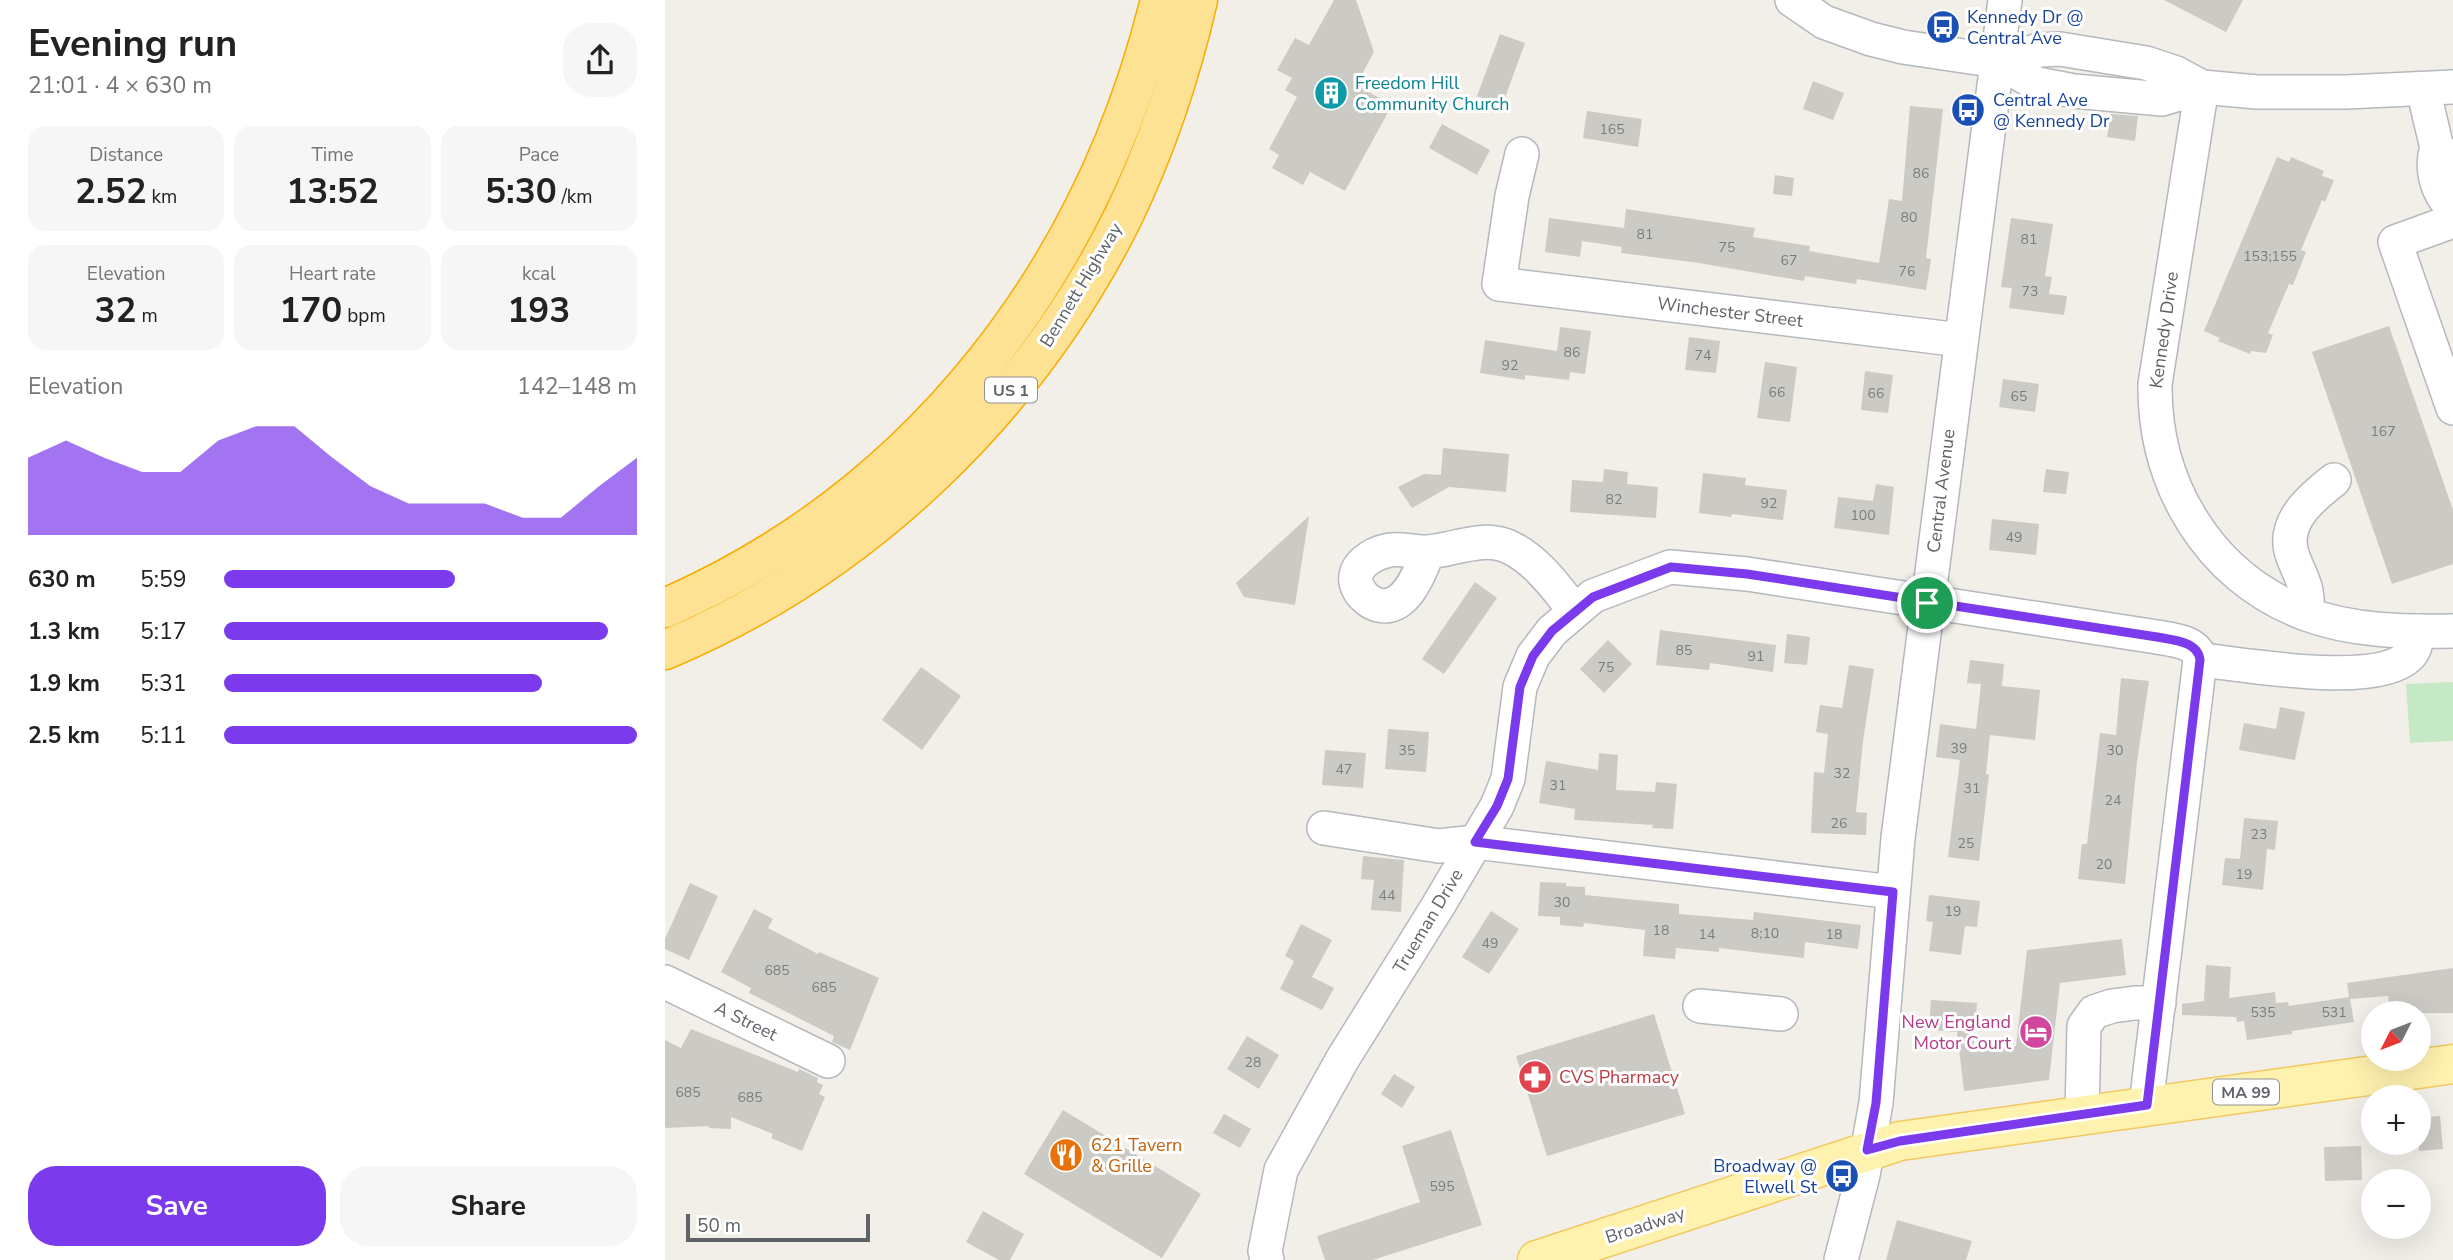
<!DOCTYPE html>
<html lang="en">
<head>
<meta charset="utf-8">
<style>
	:root { --surface:#fff; --page:#f6f6f6; --text:#222; --muted:#767676; --accent:#7c3aed }
	body { margin:0; font-family:"Nunito Sans",sans-serif; background:var(--page); color:var(--text); height:100vh; display:flex; flex-direction:column; font-size:26px; white-space:nowrap }
	* { box-sizing:border-box; margin:0 }
	p { font-size:23px; color:var(--muted) }
	.icon { flex:none; width:38px; height:38px; fill:none; stroke:currentColor; stroke-width:2; stroke-linecap:round; stroke-linejoin:round }
	.map { position:relative; flex:1; overflow:hidden }
	.side { display:flex; flex-direction:column; background:var(--surface); width:665px }
	.side>* { flex:none }
	.needle { width:46px; rotate:228deg }
	.controls { position:absolute; left:1696px; top:1001px; display:grid; gap:14px }
	.controls a { display:grid; place-items:center; width:70px; height:70px; border-radius:50%; background:var(--surface); box-shadow:0 7px 28px #0002; font-size:35px }
	.scale { position:absolute; left:21px; bottom:18px; width:184px; box-sizing:border-box; padding-left:7px; border:4px solid #5f6368; border-top:0; font-size:19px; line-height:24px; white-space:nowrap; color:#5f6368; -webkit-text-stroke:5px #fff; paint-order:stroke }
	.pin { position:absolute; display:grid; place-items:center; width:60px; height:60px; color:#fff; margin:-30px; border:4px solid #fff; border-radius:50%; box-shadow:0 2px 7px #0007 }
	.round { display:grid; place-items:center; flex:none; width:74px; height:74px; border-radius:28px; background:var(--page) }
	.headline { display:flex; align-items:center; justify-content:space-between; height:119px; padding:0 28px }
	h1 { font-size:38px; font-weight:700; line-height:52px }
	.stats { display:grid; grid-template-columns:repeat(3,1fr); gap:10px; height:119px; padding:7px 28px }
	.stats div { display:grid; align-content:center; border-radius:18px; background:var(--page); text-align:center }
	.stats b { font-size:35px; font-weight:700 }
	.stats small { font-size:19px; font-weight:400 }
	.stats p { font-size:19px }
	.chart { height:196px; padding:14px 28px }
	.chart p { display:flex; justify-content:space-between }
	.chart svg { width:100%; height:126px; margin-top:7px; fill:var(--accent); opacity:.7 }
	.button { display:flex; gap:14px; margin-top:auto; padding:14px 28px }
	.button a { flex:1; height:80px; border-radius:28px; background:var(--accent); color:#fff; font-size:28px; font-weight:700; line-height:80px; text-align:center }
	.button a+a { background:var(--page); color:var(--text) }
	ul { padding:0 28px; list-style:none; font-size:23px }
	li { display:grid; grid-template-columns:112px 84px 1fr; align-items:center; height:52px }
	li i { height:18px; border-radius:9px; background:var(--accent) }
	main { display:flex; flex:1; min-height:0 }
	.map>svg:first-child { display:block }
	.green { fill:#c5e8c5 }
	.building { fill:#cccac5 }
	.lines { fill:none; stroke-linecap:round; stroke-linejoin:round }
	.minor-casing { stroke:#b5b8bc; stroke-width:36 }
	.major-casing { stroke:#f2c960; stroke-width:41 }
	.highway-casing { stroke:#f9ab00; stroke-width:41 }
	.minor { stroke:#fff; stroke-width:33 }
	.major { stroke:#fff2af; stroke-width:38 }
	.highway { stroke:#fde293; stroke-width:38 }
	.route-casing { stroke:#fff; stroke-width:14 }
	.route { stroke:#7c3aed; stroke-width:9 }
	.labels { text-anchor:middle; stroke-width:6; stroke-linejoin:round; paint-order:stroke }
	.number-label { font-size:14px; fill:#7a7d7f }
	.shield { fill:#fff; stroke:#8f9295; stroke-width:2 }
	.shield-label { font-size:16px; font-weight:bold; fill:#5f6368 }
	.transit-label { font-size:18px; fill:#164399; stroke:#fff; text-anchor:start }
	.culture-label { font-size:18px; fill:#0d838f; stroke:#fff; text-anchor:start }
	.street-label { font-size:18px; fill:#5f6368; stroke:#fff }
	.hotel-label { font-size:18px; fill:#b23c85; stroke:#fff; text-anchor:end }
	.health-label { font-size:18px; fill:#be3a42; stroke:#fff; text-anchor:start }
	.food-label { font-size:18px; fill:#c56008; stroke:#fff; text-anchor:start }
</style>
</head>
<body>
<main>
<section class="side">
<div class="headline"><div><h1>Evening run</h1><p>21:01 · 4 × 630 m</p></div><a class="round"><svg class="icon" aria-label="share" viewBox="0 0 24 24"><path d="M12 15V3M7 8l5-5 5 5M5 13v7h14v-7"/></svg></a></div>
<div class="stats">
<div><p>Distance</p><b>2.52<small> km</small></b></div>
<div><p>Time</p><b>13:52</b></div>
<div><p>Pace</p><b>5:30<small> /km</small></b></div>
</div>
<div class="stats">
<div><p>Elevation</p><b>32<small> m</small></b></div>
<div><p>Heart rate</p><b>170<small> bpm</small></b></div>
<div><p>kcal</p><b>193</b></div>
</div>
<div class="chart"><p><span>Elevation</span>142–148 m</p>
<svg viewBox="0 0 160 44" preserveAspectRatio="none"><path d="M0 44V17L10 11L20 17L30 22L40 22L50 11L60 6L70 6L80 17L90 27L100 33L110 33L120 33L130 38L140 38L150 27L160 17V44z"/></svg>
</div>
<ul>
<li><b>630 m</b>5:59<i style="width:56%"></i></li>
<li><b>1.3 km</b>5:17<i style="width:93%"></i></li>
<li><b>1.9 km</b>5:31<i style="width:77%"></i></li>
<li><b>2.5 km</b>5:11<i style="width:100%"></i></li>
</ul>
<div class="button"><a>Save</a><a>Share</a></div>
</section>
<div class="map">
<svg width="1788" height="1260" viewBox="0 0 1788 1260">
	<rect width="100%" height="100%" fill="#f1efe8"/>
	<path class="green" d="M1788 682V741L1745 743 1741 684Z"/>
	<g class="building">
		<path d="M669 0H691L709 52 691 85 727 105 680 191 645 172 638 185 607 168 614 155 604 149 632 97 620 90 627 78 612 70 630 38 644 45Z"/>
		<path d="M1499 0H1578L1561 32Z"/>
		<path d="M835 34 860 43 837 106 812 96Z"/>
		<path d="M1148 81 1179 93 1168 120 1138 109Z"/>
		<path d="M1245 106 1278 109 1261 258 1266 259 1261 290 1192 279 1191 284 1140 276 1139 281 1034 263 956 253 957 247 917 241 915 257 880 252 884 218 959 228 961 209 1090 228 1088 237 1145 246 1144 251 1214 263 1224 199 1237 201Z"/>
		<path d="M922 111 977 119 973 147 918 138Z"/>
		<path d="M1446 114 1473 116 1470 141 1442 137Z"/>
		<path d="M777 124 825 150 812 175 764 148Z"/>
		<path d="M1612 157 1624 162 1626 157 1659 171 1657 176 1669 180 1660 202 1657 200 1636 250 1641 252 1628 285 1624 284 1603 333 1608 335 1601 353 1586 351 1585 354 1553 341 1555 338 1539 331Z"/>
		<path d="M1110 175 1129 178 1127 196 1108 194Z"/>
		<path d="M1346 218 1388 224 1380 276 1387 277 1384 294 1402 296 1399 315 1344 308 1347 288 1336 287Z"/>
		<path d="M1724 326 1788 510V564L1727 584 1647 352Z"/>
		<path d="M895 327 926 331 920 374 905 372 904 380 860 375V380L815 373 820 340 892 351Z"/>
		<path d="M1024 337 1055 341 1051 373 1020 370Z"/>
		<path d="M1100 362 1132 367 1125 422 1092 418Z"/>
		<path d="M1200 371 1228 375 1223 413 1196 410Z"/>
		<path d="M1338 379 1374 384 1370 412 1334 407Z"/>
		<path d="M778 448 844 454 841 492 784 487 747 508 733 487 759 474 776 475Z"/>
		<path d="M939 469 963 472 962 484 993 487 991 518 905 512 907 480 938 482Z"/>
		<path d="M1381 469 1404 472 1401 494 1378 492Z"/>
		<path d="M1038 473 1081 478 1080 485 1122 490 1118 520 1067 514 1066 517 1034 513Z"/>
		<path d="M1211 484 1229 487 1224 535 1169 528 1173 497 1208 501Z"/>
		<path d="M644 516 630 605 579 597 571 583Z"/>
		<path d="M1327 519 1374 524 1371 555 1324 550Z"/>
		<path d="M810 582 832 598 779 674 757 659Z"/>
		<path d="M995 630 1111 645 1108 672 1045 663 1044 670 991 665Z"/>
		<path d="M1122 634 1145 637 1142 665 1119 663Z"/>
		<path d="M943 640 967 664 939 693 915 669Z"/>
		<path d="M1305 660 1339 664 1337 686 1375 690 1370 740 1325 735 1321 774 1324 775 1314 861 1283 857 1295 760 1271 757 1275 724 1311 729 1316 684 1302 683Z"/>
		<path d="M1184 665 1209 669 1198 741 1191 812 1202 813 1201 835 1146 833 1149 772 1159 773 1163 734 1151 732 1155 705 1177 708Z"/>
		<path d="M256 667 296 696 257 750 217 720Z"/>
		<path d="M1456 678 1484 681 1472 762 1460 884 1413 879 1417 844H1422L1435 733 1451 735Z"/>
		<path d="M1615 707 1640 712 1630 760 1574 750 1579 723 1611 729Z"/>
		<path d="M723 729 764 732 761 772 720 769Z"/>
		<path d="M660 750 701 753 698 788 657 785Z"/>
		<path d="M934 753 953 755 951 790 990 792 991 782 1012 784 1008 829 987 828 988 825 909 820 910 809 874 803 881 761 933 770Z"/>
		<path d="M1579 818 1613 821 1610 850 1602 849 1598 890 1557 885 1560 858 1575 859Z"/>
		<path d="M698 856 739 860 736 912 706 910 709 880 696 879Z"/>
		<path d="M875 882 901 883V886L920 887V895L1014 904V914L1088 920 1089 912 1196 925 1193 949 1140 942 1139 958 1054 948V952L1011 948 1010 959 978 956 980 930 919 923 918 927 895 925V917L873 916Z"/>
		<path d="M25 883 53 896 24 960 0 949V939Z"/>
		<path d="M1264 895 1315 901 1312 927 1300 926 1296 955 1264 951 1268 922 1261 921Z"/>
		<path d="M89 909 108 919 103 928 153 954 154 952 214 978 185 1050 167 1042 169 1036 84 993 86 988 56 972Z"/>
		<path d="M826 911 854 929 824 974 797 957Z"/>
		<path d="M636 924 667 940 647 977 669 988 657 1010 615 989 629 961 620 956Z"/>
		<path d="M1457 939 1461 975 1395 983 1384 1080 1299 1091 1292 1032 1264 1030 1266 1000 1312 1003 1308 1052 1351 1046 1362 950Z"/>
		<path d="M1541 965 1566 967 1564 998 1610 992 1611 1003 1623 1002 1624 1006 1684 997 1682 983 1788 968V1013H1725L1723 996 1685 999 1689 1022 1627 1031V1034L1582 1040 1579 1021 1572 1022 1571 1017 1517 1015V1004L1539 1001Z"/>
		<path d="M989 1014 1020 1114 882 1156 851 1056Z"/>
		<path d="M26 1029 133 1072 134 1069 153 1078 152 1082 158 1085 154 1094 160 1097 137 1151 106 1138 108 1134 66 1117V1129L44 1128V1126L0 1128V1040L16 1048Z"/>
		<path d="M582 1036 614 1055 594 1089 562 1069Z"/>
		<path d="M729 1074 750 1087 737 1108 716 1094Z"/>
		<path d="M398 1110 536 1194 497 1258 359 1174Z"/>
		<path d="M559 1114 586 1129 575 1148 548 1133Z"/>
		<path d="M1775 1116 1778 1149 1754 1151V1118Z"/>
		<path d="M786 1130 817 1225 708 1260H660L652 1236 755 1202 737 1146Z"/>
		<path d="M1696 1146 1697 1180 1660 1181 1659 1147Z"/>
		<path d="M318 1211 359 1234 345 1260H334L301 1242Z"/>
		<path d="M1232 1220 1307 1241 1301 1260H1221Z"/>
	</g>
	<g class="lines">
		<g class="minor-casing">
			<g id="minor">
				<path d="M1127 0 1159 22 1206 39 1238 47 1332 61 1375 50 1395 49 1481 63 1511 73 1537 87 1592 92H1681L1788 87"/>
				<path d="M1332 61 1372 84 1409 91 1497 99 1537 87"/>
				<path d="M1537 87 1490 384C1489 485 1544 577 1641 614 1687 631 1739 632 1788 631"/>
				<path d="M1758 89 1772 148"/>
				<path d="M857 154 847 196 834 284 1296 340"/>
				<path d="M1788 178 1782 156 1772 148C1767 162 1769 180 1777 194 1782 203 1785 203 1788 214"/>
				<path d="M1788 221 1730 242 1788 408"/>
				<path d="M763 552C755 572 741 612 713 605 705 603 696 595 693 588 683 567 708 553 725 550 738 548 750 553 763 552 789 550 820 534 846 548 873 561 892 589 910 611"/>
				<path d="M1642 614C1644 586 1637 581 1628 557 1615 523 1646 498 1669 480"/>
				<path d="M1535 660C1579 664 1711 689 1744 656 1751 649 1751 641 1753 631"/>
				<path d="M659 828 774 846 810 842 1228 892"/>
				<path d="M0 982 163 1061"/>
				<path d="M1035 1006 1116 1014"/>
				<path d="M1417 1115 1419 1026 1429 1012 1447 1006 1470 1003H1494"/>
				<path d="M602 1260 600 1251 616 1170 677 1060 773 906 832 806 843 779 855 687 868 656 887 631 928 596 1005 567 1082 574 1492 637C1507 640 1533 641 1535 660L1481 1105"/>
				<path d="M1176 1260 1198 1175 1211 1103 1233 838 1340 0"/>
			</g>
		</g>
		<g class="major-casing">
			<path id="major" d="M872 1260 1235 1141 1788 1064"/>
		</g>
		<g class="highway-casing">
			<g id="highway">
				<path d="M0 608C257 496 429 269 495 0"/>
				<path d="M0 650C199 567 364 407 459 215 492 146 516 74 533 0"/>
			</g>
		</g>
		<use href="#minor" class="minor"/>
		<use href="#major" class="major"/>
		<use href="#highway" class="highway"/>
	</g>
	<g class="lines">
		<g class="route-casing">
			<path id="route" d="M1006 567 1082 574 1492 637C1507 640 1533 641 1535 660L1482 1105 1235 1141 1202 1150 1211 1103 1228 892 810 842 832 806 843 779 855 687 868 656 887 631 928 597Z"/>
		</g>
		<use href="#route" class="route"/>
	</g>
	<defs>
		<g id="bus-disc" transform="scale(1.75)"><circle r="9.5" fill="#1a4fb4" stroke="#fff"/><path d="M-5-6H5V4H4V6H2V4H-2V6H-4V4H-5ZM-3.5-4V0h7V-4ZM-3.5 1.2v1.5H-2V1.2ZM2 1.2v1.5H3.5V1.2Z" fill="#fff"/></g>
		<g id="building-disc" transform="scale(1.75)"><circle r="9.5" fill="#0f9aa8" stroke="#fff"/><path d="M-4-6H4V6H1V3H-1V6H-4ZM-2.5-4.3h1.7v1.8h-1.7ZM.8-4.3h1.7v1.8H.8ZM-2.5-1h1.7V.8h-1.7ZM.8-1h1.7V.8H.8Z" fill="#fff"/></g>
		<g id="hotel-disc" transform="scale(1.75)"><circle r="9.5" fill="#d1479c" stroke="#fff"/><path d="M-6-4.5h1.5V1H6V5H4.5V3h-9V5H-6ZM-4 0a1.8 1.8 0 1 1 3.6 0ZM.5 0V-2.5h3Q6-2.5 6 0Z" fill="#fff"/></g>
		<g id="pharmacy-disc" transform="scale(1.75)"><circle r="9.5" fill="#e0444e" stroke="#fff"/><path d="M-2-6h4v4h4v4h-4v4h-4v-4h-4v-4h4Z" fill="#fff"/></g>
		<g id="restaurant-disc" transform="scale(1.75)"><circle r="9.5" fill="#e8710a" stroke="#fff"/><path d="M-5-6h1v4h1v-4h1v4h1v-4h1v5L-1.5 .5V6h-2V.5L-5-1ZM5-6V6H3V1.5H1.5Q1.5-4 5-6Z" fill="#fff"/></g>
	</defs>
	<g fill-rule="evenodd">
		<use href="#bus-disc" x="1278" y="27"/>
		<use href="#building-disc" x="666" y="93"/>
		<use href="#bus-disc" x="1303" y="110"/>
		<use href="#hotel-disc" x="1371" y="1032"/>
		<use href="#pharmacy-disc" x="870" y="1077"/>
		<use href="#restaurant-disc" x="401" y="1155"/>
		<use href="#bus-disc" x="1177" y="1176"/>
	</g>
	<g class="labels">
		<g class="number-label">
			<text x="947" y="134">165</text>
			<text x="1256" y="178">86</text>
			<text x="1244" y="222">80</text>
			<text x="980" y="239">81</text>
			<text x="1364" y="244">81</text>
			<text x="1062" y="252">75</text>
			<text x="1605" y="261">153;155</text>
			<text x="1124" y="265">67</text>
			<text x="1242" y="276">76</text>
			<text x="1365" y="296">73</text>
			<text x="907" y="357">86</text>
			<text x="1038" y="360">74</text>
			<text x="845" y="370">92</text>
			<text x="1112" y="397">66</text>
			<text x="1211" y="398">66</text>
			<text x="1354" y="401">65</text>
			<text x="1718" y="436">167</text>
			<text x="949" y="504">82</text>
			<text x="1104" y="508">92</text>
			<text x="1198" y="520">100</text>
			<text x="1349" y="542">49</text>
			<text x="1019" y="655">85</text>
			<text x="1091" y="661">91</text>
			<text x="941" y="672">75</text>
			<text x="1294" y="753">39</text>
			<text x="742" y="755">35</text>
			<text x="1450" y="755">30</text>
			<text x="679" y="774">47</text>
			<text x="1177" y="778">32</text>
			<text x="893" y="790">31</text>
			<text x="1307" y="793">31</text>
			<text x="1448" y="805">24</text>
			<text x="1174" y="828">26</text>
			<text x="1594" y="839">23</text>
			<text x="1301" y="848">25</text>
			<text x="1439" y="869">20</text>
			<text x="1579" y="879">19</text>
			<text x="722" y="900">44</text>
			<text x="897" y="907">30</text>
			<text x="1288" y="916">19</text>
			<text x="996" y="935">18</text>
			<text x="1100" y="938">8;10</text>
			<text x="1042" y="939">14</text>
			<text x="1169" y="939">18</text>
			<text x="825" y="948">49</text>
			<text x="112" y="975">685</text>
			<text x="159" y="992">685</text>
			<text x="1598" y="1017">535</text>
			<text x="1669" y="1017">531</text>
			<text x="588" y="1067">28</text>
			<text x="23" y="1097">685</text>
			<text x="85" y="1102">685</text>
			<text x="777" y="1191">595</text>
		</g>
		<g class="shield">
			<rect x="320" y="377.5" width="52" height="25" rx="5"/>
			<rect x="1548" y="1079.5" width="66" height="25" rx="5"/>
		</g>
		<g class="shield-label">
			<text x="346" y="396">US 1</text>
			<text x="1581" y="1098">MA 99</text>
		</g>
		<g class="transit-label">
			<text x="1302" y="23">Kennedy Dr @<tspan x="1302" dy="21">Central Ave</tspan></text>
			<text x="1328" y="106">Central Ave<tspan x="1328" dy="21">@ Kennedy Dr</tspan></text>
			<text x="1152" y="1172" text-anchor="end">Broadway @<tspan x="1152" dy="21">Elwell St</tspan></text>
		</g>
		<g class="culture-label">
			<text x="690" y="89">Freedom Hill<tspan x="690" dy="21">Community Church</tspan></text>
		</g>
		<g class="street-label">
			<text transform="translate(416 285) rotate(-59)" y="6">Bennett Highway</text>
			<text transform="translate(1065 312) rotate(7)" y="6">Winchester Street</text>
			<text transform="translate(1499 330) rotate(-82)" y="6">Kennedy Drive</text>
			<text transform="translate(1276 491) rotate(-83)" y="6">Central Avenue</text>
			<text transform="translate(763 921) rotate(-59)" y="6">Trueman Drive</text>
			<text transform="translate(81 1021) rotate(26)" y="6">A Street</text>
			<text transform="translate(980 1225) rotate(-18)" y="6">Broadway</text>
		</g>
		<g class="hotel-label">
			<text x="1346" y="1028">New England<tspan x="1346" dy="21">Motor Court</tspan></text>
		</g>
		<g class="health-label">
			<text x="894" y="1083">CVS Pharmacy</text>
		</g>
		<g class="food-label">
			<text x="426" y="1151">621 Tavern<tspan x="426" dy="21">&amp; Grille</tspan></text>
		</g>
	</g>
</svg>
<div class="controls">
<a><svg class="needle" viewBox="-14 -14 28 28"><path d="M0-13l5 13h-10z" fill="#e53935"/><path d="M0 13l5-13h-10z" fill="#767676"/></svg></a>
<a>+</a>
<a>−</a>
</div>
<div class="scale">50 m</div>
<div class="pin" style="left:1262px;top:603px;background:#1e9e55"><svg class="icon" aria-label="arrive" viewBox="0 0 24 24"><path d="M6 21V4h12l-3 4 3 4H6"/></svg></div>
</div>
</main>
</body>
</html>
